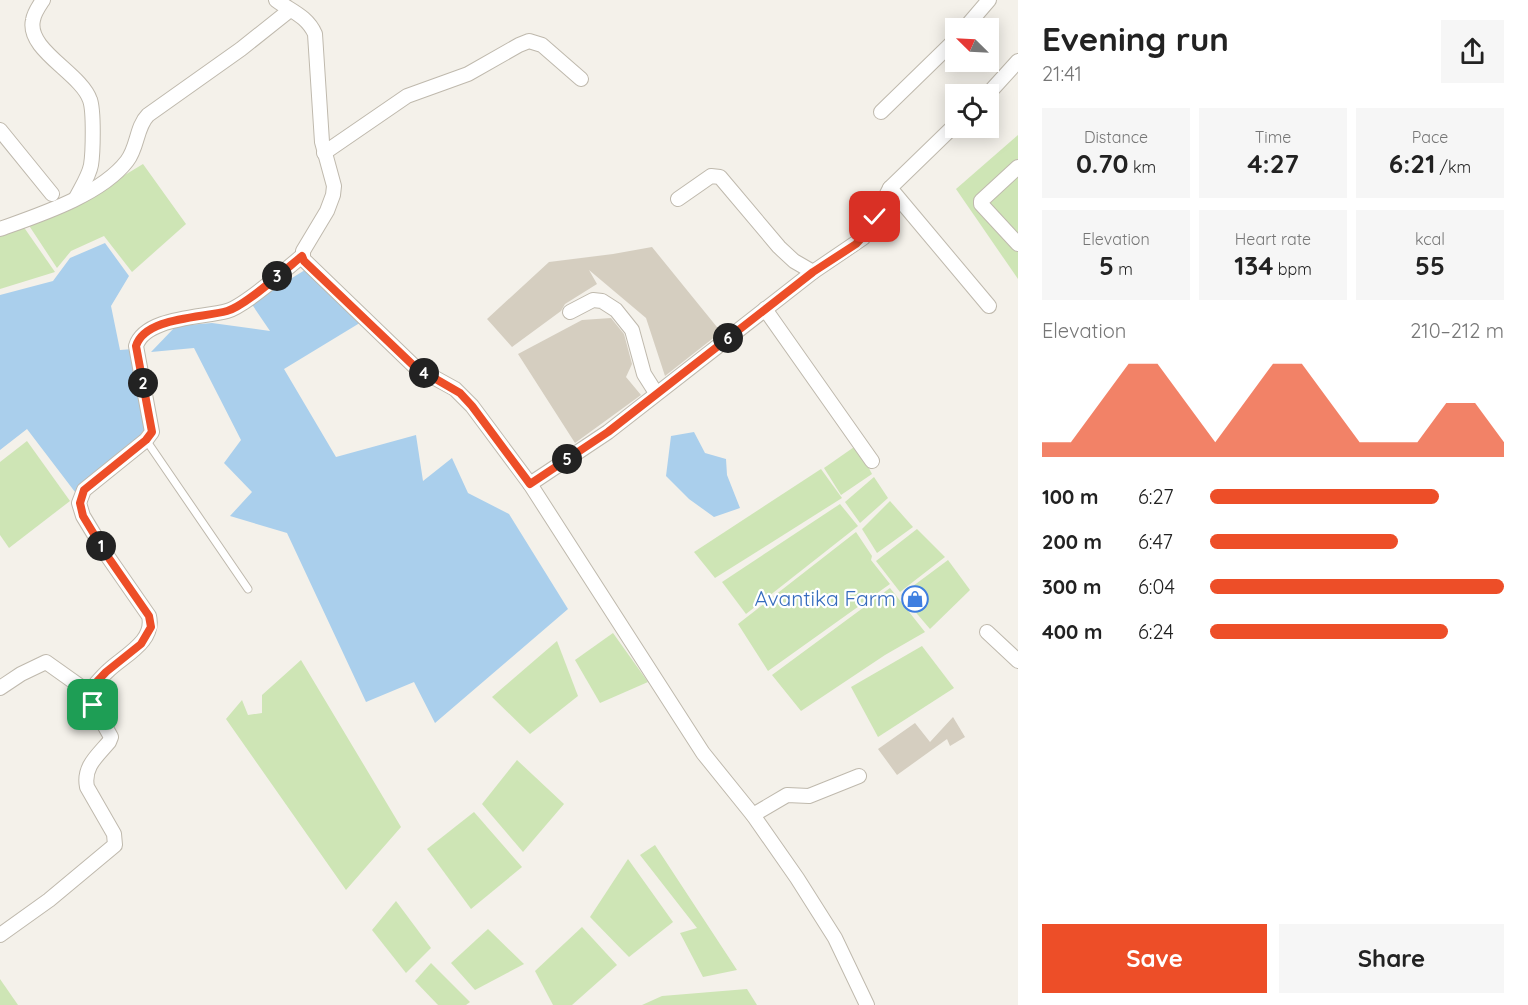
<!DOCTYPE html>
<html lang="en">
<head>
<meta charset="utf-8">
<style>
	:root { --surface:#fff; --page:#f6f6f6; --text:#222; --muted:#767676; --accent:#ed4e28 }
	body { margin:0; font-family:Quicksand,sans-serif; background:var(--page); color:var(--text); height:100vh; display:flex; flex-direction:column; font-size:22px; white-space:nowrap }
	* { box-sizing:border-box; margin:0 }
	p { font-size:20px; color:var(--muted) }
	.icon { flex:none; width:33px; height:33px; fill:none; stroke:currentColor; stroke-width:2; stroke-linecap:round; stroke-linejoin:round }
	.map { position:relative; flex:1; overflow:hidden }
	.details { display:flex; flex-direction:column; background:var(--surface); width:510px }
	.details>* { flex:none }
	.needle { width:39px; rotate:294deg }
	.controls { position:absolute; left:945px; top:18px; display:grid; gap:12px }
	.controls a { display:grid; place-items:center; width:54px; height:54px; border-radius:0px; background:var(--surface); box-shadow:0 3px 15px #0003; font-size:30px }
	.pin { position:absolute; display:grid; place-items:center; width:51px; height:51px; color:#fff; margin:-26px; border-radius:12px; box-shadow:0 3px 9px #0006 }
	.km { position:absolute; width:30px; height:30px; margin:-15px; border-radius:50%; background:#222; color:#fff; font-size:16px; line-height:30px; text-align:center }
	.round { display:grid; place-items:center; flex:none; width:63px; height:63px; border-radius:0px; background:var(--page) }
	.summary { display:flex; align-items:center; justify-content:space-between; height:102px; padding:0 24px }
	h1 { font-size:33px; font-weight:800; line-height:45px }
	.metrics { display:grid; grid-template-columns:repeat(3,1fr); gap:9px; height:102px; padding:6px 24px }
	.metrics div { display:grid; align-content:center; border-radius:0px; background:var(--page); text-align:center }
	.metrics b { font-size:26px; font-weight:800 }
	.metrics small { font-size:16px; font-weight:400 }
	.metrics p { font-size:16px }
	.chart { height:168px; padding:12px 24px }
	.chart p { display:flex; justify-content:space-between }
	.chart svg { width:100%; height:108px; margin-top:6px; fill:var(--accent); opacity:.7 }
	.primary-button { display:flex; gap:12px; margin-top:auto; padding:12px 24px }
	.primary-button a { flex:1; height:69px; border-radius:0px; background:var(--accent); color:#fff; font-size:24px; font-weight:800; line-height:69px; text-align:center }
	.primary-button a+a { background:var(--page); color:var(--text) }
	ul { padding:0 24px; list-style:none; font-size:20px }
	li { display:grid; grid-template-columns:96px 72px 1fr; align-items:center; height:45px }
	li i { height:15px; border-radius:8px; background:var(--accent) }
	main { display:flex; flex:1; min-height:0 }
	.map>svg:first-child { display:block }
	.green { fill:#cee5b5 }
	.water { fill:#aacfec }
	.building { fill:#d5cec0 }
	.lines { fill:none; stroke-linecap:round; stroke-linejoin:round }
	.service-casing { stroke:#bfb9ad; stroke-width:9 }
	.minor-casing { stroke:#bfb9ad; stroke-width:16 }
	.service { stroke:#fff; stroke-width:7 }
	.minor { stroke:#fff; stroke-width:14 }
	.route-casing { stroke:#fff; stroke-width:12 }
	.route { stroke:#ed4e28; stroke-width:8 }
	.labels { text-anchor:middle; stroke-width:4.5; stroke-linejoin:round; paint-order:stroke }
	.shop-label { font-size:21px; fill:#366cbe; stroke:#fff; text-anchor:end }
</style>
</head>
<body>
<main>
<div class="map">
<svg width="1018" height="1005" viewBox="0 0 1018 1005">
	<rect width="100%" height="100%" fill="#f4f1ea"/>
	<g class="green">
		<path d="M1018 135V279L956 189Z"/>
		<path d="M143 164 186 224 132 272 104 236 71 251 57 268 28 224 62 213Z"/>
		<path d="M23 226 55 272 0 289V234Z"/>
		<path d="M27 441 70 501 9 548 0 535V462Z"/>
		<path d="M857 445 872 474 841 495 824 468Z"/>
		<path d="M821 469 842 498 715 578 694 552Z"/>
		<path d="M874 477 888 498 860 523 845 502Z"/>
		<path d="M890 501 913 527 877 553 862 529Z"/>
		<path d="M840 504 858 526 746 614 722 582Z"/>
		<path d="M917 529 945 557 900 592 876 561Z"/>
		<path d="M856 532 872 556 871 560 890 584 768 671 738 624Z"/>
		<path d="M948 560 970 590 930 629 901 595Z"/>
		<path d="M890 588 925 632 885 655 801 711 772 675Z"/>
		<path d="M613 633 648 682 600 703 575 660Z"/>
		<path d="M557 641 578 696 530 734 492 697Z"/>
		<path d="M922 646 954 688 878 737 851 687Z"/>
		<path d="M301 660 401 827 346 890 226 719 242 700 248 715 262 713V695Z"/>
		<path d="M517 760 564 804 523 852 482 804Z"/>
		<path d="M474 812 522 867 471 909 427 849Z"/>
		<path d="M655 845 737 970 703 977 680 933 697 928 640 855Z"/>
		<path d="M628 859 673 922 629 957 590 917Z"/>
		<path d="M396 901 431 948 406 973 372 930Z"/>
		<path d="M582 927 617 965 572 1005H553L535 971Z"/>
		<path d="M488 929 524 964 475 990 451 963Z"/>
		<path d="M431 963 470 1002 466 1005H438L415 981Z"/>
		<path d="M0 979 18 1005H0Z"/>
		<path d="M747 989 757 1005H642L662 996Z"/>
	</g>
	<g class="water">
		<path d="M105 243 129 276 111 306 120 350 133 349 150 432 75 492 27 429 0 450V295L53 281 70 258Z"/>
		<path d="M305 270 363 321 284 369 336 457 416 435 423 481 452 458 468 493 509 514 568 609 435 723 414 682 366 702 287 533 230 516 252 492 224 463 241 440 194 348 151 352 176 326 212 323 270 331 251 303Z"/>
		<path d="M694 432 705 453 726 459 727 475 740 508 714 517 689 499 666 476 671 436Z"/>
	</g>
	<g class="building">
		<path d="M652 247 721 332 665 376 646 318 589 270 597 284 565 304 561 311 512 347 487 319 549 262 613 254Z"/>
		<path d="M611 318 624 334 632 364 626 377 641 395 575 443 518 354 582 320Z"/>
		<path d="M953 717 965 737 950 746 947 739 897 775 878 749 915 723 930 742Z"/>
	</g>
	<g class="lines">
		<g class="service-casing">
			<path id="service" d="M146 440 248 589"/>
		</g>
		<g class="minor-casing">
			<g id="minor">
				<path d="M43 0C39 6 34 13 33 20 26 50 81 73 90 100 94 111 93 153 91 165 89 176 81 188 76 198"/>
				<path d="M276 0C291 11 307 16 315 34L322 142 334 186 333 195 327 211 303 251V259L415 367 455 389 472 406 530 484 703 753 753 815 797 878 835 938 867 1005"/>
				<path d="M965 28 989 0"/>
				<path d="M988 94 1018 61"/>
				<path d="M881 112 956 39"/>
				<path d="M0 130 52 194"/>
				<path d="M324 153 407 96 468 74 519 45 529 41 542 45 581 79"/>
				<path d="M1018 167 981 201V204L1018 244"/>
				<path d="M890 188 989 306"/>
				<path d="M678 199 711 176 720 177 779 247 794 261 813 272"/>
				<path d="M0 229C39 215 101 195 127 161 138 147 136 127 148 115L241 49 290 10"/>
				<path d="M765 309 872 461"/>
				<path d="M570 312 593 300 602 301 616 310 632 330 644 374 656 393"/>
				<path d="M530 484 608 432 813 272 863 238 868 231 890 188 956 124"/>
				<path d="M987 632 1018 661"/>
				<path d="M0 688 21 674 46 662 84 689 89 691C96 684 102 676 109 670 125 655 155 641 149 616L106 554 83 516 79 503 84 490 146 440 152 432 136 346C145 317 202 318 227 311 245 306 285 270 302 256"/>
				<path d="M753 815 787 795 809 796 859 776"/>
				<path d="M0 935 49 900 115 845 114 834 87 787C83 767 97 756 109 742L111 737 93 705 89 691"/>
			</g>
		</g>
		<use href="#service" class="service"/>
		<use href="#minor" class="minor"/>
	</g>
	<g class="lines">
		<g class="route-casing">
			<path id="route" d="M93 705 89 690 106 672 141 644 151 627 149 616 106 554 83 516 80 503 84 490 146 440 152 432 136 346C145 317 202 318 227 311 245 306 285 270 302 256L304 261 415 367 460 393 472 406 530 484 608 432 813 272 856 244 868 231 875 217"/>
		</g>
		<use href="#route" class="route"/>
	</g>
	<defs>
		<g id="shop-ring" transform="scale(1.35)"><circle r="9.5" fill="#fff" stroke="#3f7fe0" stroke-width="1.5"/><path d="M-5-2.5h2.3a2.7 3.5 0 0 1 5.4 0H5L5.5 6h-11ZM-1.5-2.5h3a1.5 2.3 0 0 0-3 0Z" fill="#3f7fe0"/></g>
	</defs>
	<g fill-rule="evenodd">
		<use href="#shop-ring" x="915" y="599"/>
	</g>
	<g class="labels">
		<g class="shop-label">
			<text x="896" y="606">Avantika Farm</text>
		</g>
	</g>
</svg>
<div class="controls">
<a><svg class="needle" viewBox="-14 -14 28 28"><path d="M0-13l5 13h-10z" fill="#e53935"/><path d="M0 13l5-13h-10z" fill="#767676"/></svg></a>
<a><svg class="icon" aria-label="locate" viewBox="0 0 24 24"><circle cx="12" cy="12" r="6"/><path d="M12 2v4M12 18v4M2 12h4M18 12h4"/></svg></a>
</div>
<div class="pin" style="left:93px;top:705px;background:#1e9e55"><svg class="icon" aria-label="arrive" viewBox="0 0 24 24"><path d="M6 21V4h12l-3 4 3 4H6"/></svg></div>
<div class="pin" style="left:875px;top:217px;background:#d93025"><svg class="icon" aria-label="check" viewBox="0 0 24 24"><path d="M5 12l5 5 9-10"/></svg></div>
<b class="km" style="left:101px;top:546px">1</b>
<b class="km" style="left:143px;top:383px">2</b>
<b class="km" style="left:277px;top:276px">3</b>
<b class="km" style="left:424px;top:373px">4</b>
<b class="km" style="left:567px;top:459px">5</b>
<b class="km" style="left:728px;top:338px">6</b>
</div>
<section class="details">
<div class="summary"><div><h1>Evening run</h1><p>21:41</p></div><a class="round"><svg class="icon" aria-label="share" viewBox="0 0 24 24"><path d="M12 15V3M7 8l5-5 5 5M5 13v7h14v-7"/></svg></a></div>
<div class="metrics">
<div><p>Distance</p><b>0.70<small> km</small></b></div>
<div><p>Time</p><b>4:27</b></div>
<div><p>Pace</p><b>6:21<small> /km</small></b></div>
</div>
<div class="metrics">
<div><p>Elevation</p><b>5<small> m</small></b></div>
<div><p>Heart rate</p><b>134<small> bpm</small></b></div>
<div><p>kcal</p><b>55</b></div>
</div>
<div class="chart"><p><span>Elevation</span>210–212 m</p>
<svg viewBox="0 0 160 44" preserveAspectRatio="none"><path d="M0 44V38L10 38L20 22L30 6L40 6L50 22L60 38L70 22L80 6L90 6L100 22L110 38L120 38L130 38L140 22L150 22L160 38V44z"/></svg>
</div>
<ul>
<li><b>100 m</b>6:27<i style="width:78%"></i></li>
<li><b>200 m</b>6:47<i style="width:64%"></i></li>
<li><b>300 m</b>6:04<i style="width:100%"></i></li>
<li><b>400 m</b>6:24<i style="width:81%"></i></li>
</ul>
<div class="primary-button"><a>Save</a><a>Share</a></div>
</section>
</main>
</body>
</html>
